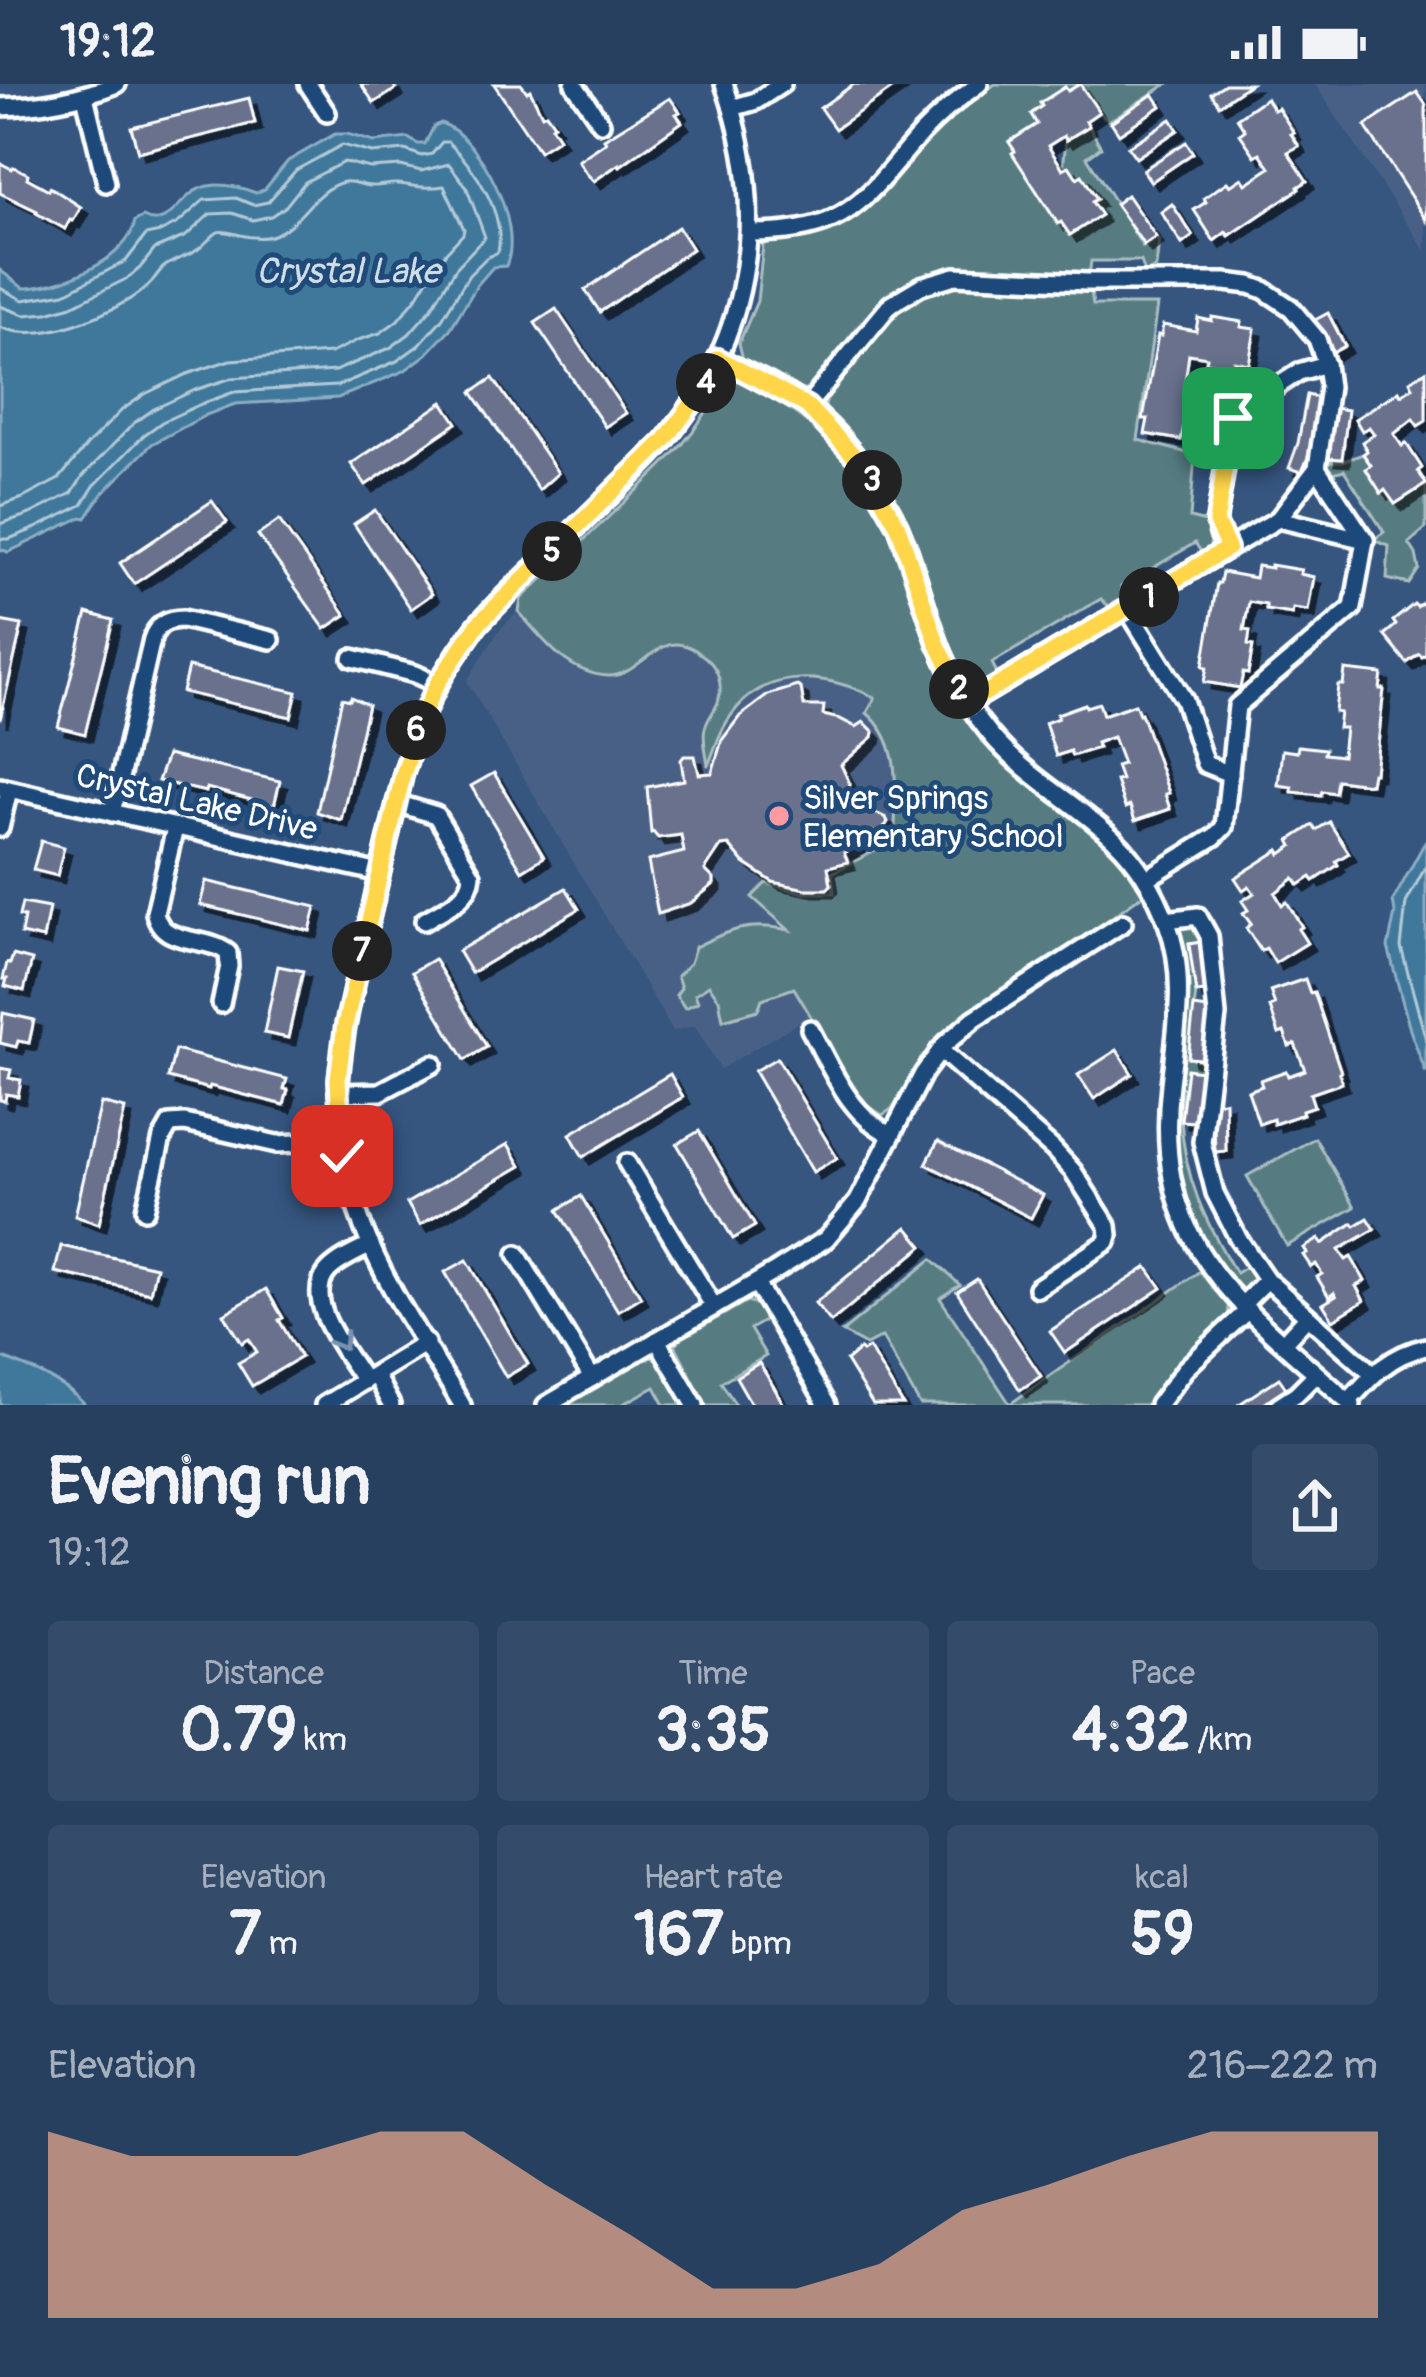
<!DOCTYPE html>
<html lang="en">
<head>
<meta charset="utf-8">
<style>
	:root { --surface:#284060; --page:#344b69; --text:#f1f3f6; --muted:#a5afbd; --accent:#eead8d }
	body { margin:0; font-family:Pangolin,sans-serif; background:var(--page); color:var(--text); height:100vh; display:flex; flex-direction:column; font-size:45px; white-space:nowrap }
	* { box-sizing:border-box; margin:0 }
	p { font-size:39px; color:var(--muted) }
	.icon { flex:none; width:66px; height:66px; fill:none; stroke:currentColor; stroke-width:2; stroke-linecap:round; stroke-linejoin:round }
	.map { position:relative; height:1321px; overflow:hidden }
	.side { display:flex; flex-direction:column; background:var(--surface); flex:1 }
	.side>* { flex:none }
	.pin { position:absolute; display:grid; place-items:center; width:102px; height:102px; color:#fff; margin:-51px; border-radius:24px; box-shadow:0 6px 18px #0006 }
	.km { position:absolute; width:60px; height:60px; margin:-30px; border-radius:50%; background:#222; color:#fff; font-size:33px; line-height:60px; text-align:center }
	.round { display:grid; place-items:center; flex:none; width:126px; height:126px; border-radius:12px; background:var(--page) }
	.overview { display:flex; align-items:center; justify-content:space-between; height:204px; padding:0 48px }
	h1 { font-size:66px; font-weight:700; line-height:90px }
	.metrics { display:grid; grid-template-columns:repeat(3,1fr); gap:18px; height:204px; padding:12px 48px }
	.metrics div { display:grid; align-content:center; border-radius:12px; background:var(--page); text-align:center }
	.metrics b { font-size:60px; font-weight:700 }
	.metrics small { font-size:33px; font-weight:400 }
	.metrics p { font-size:33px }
	.chart { height:336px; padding:24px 48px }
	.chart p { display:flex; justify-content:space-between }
	.chart svg { width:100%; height:216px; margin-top:12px; fill:var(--accent); opacity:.7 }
	.status { display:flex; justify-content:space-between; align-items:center; height:84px; padding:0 60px; background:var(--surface); direction:ltr }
	.status svg { height:33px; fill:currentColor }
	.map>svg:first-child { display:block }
	.built { fill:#4a6186 }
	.green { fill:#567c82; stroke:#aabec0; stroke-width:3 }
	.water { fill:#40789b; stroke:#8caec3; stroke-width:3 }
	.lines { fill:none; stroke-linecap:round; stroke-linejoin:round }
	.shore { stroke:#b3c9d7; stroke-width:3 }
	.building { fill:#6a718d; stroke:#fff; stroke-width:3; filter:url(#shadow) }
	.minor-casing { stroke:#fff; stroke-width:24 }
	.minor { stroke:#1f4a7a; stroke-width:15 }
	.oneway { stroke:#7992af }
	.route-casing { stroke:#fff; stroke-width:24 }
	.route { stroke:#ffd54a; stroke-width:15 }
	.poi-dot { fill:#ff9aa2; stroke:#1f4a7a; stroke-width:4.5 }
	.labels { text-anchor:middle; stroke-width:10; stroke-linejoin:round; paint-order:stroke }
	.poi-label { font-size:33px; fill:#fff; stroke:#1f4a7a; text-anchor:start }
	.street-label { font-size:33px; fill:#fff; stroke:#1f4a7a }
	.water-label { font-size:36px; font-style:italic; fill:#cfdde6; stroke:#1f4a7a }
</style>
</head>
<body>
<div class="status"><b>19:12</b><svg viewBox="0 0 49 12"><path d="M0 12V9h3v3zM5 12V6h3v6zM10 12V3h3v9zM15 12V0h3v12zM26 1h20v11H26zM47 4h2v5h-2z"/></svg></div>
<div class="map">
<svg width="1426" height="1321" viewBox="0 0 1426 1321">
	<defs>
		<filter id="shadow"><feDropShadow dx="7" dy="7" stdDeviation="0" flood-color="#0009"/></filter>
	</defs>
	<rect width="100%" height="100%" fill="#365680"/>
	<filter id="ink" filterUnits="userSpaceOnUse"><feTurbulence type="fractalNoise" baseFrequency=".00833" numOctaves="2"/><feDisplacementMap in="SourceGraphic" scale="24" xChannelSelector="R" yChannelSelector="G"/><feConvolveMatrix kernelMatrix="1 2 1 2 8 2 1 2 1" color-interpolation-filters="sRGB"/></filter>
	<g filter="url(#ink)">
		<g class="built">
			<path d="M1315 0H1426V168Z"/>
			<path d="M681 372 920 641 1111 812 814 929 720 985 695 942 673 947 467 597 501 544Z"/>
		</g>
		<g class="green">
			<path d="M995 0H1079L1068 7 1065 3 1031 30 1037 40 1009 58 1015 67 1013 70 1057 139 1061 138 1070 150 1100 131 1069 82 1063 85 1066 56 1089 42 1101 63 1087 73 1143 163 1156 155 1159 157 1156 183 1145 190 1141 177H1091L1090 185 1085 190C1019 186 940 168 885 215 857 238 836 273 814 302L808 306H796L743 276 739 259 757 217 763 161 882 105 942 41Z"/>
			<path d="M1080 0H1167L1109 37 1099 28Z"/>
			<path d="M970 200 1091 207 1093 221H1157L1138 356 1195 371 1190 434 1206 438C1210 450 1214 458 1207 469H1202L1195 459 1121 503 1125 517 1111 525 1101 515 992 579 998 591C987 598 975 607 964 596 957 588 952 573 947 562 929 519 922 472 901 429 889 403 873 380 854 358 843 346 830 337 825 322L828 310C872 255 894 209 970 200Z"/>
			<path d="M733 296 741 297C821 337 866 384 898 468 905 485 908 504 913 521 927 565 947 608 974 644 1010 692 1063 718 1106 759 1121 773 1132 792 1144 810 1103 839 1063 869 1021 897 993 916 961 932 938 957 918 978 907 1020 882 1031L861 1017 794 904 762 915 758 926 723 936 719 915 709 901 695 910 698 918 685 924 676 911 681 904 677 892 690 879 695 863C731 845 749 838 789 846L752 813 766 799 804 809H834L832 789 876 766 895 744C896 702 901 658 867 629L875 614C830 590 768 582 733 629 721 644 715 664 708 682 707 672 702 654 705 644 709 629 722 623 720 601 719 588 711 577 701 570 660 538 643 593 608 592 568 590 543 556 519 528L521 515C553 485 585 455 617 425 654 389 700 352 718 303Z"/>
			<path d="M1363 370 1371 381 1366 385 1381 408 1385 406 1395 420 1426 400V444L1409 459 1416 470 1419 485 1409 500 1387 495 1389 462 1373 456 1384 448 1344 386 1329 390 1327 378 1343 377Z"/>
			<path d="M1186 838H1192L1197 842 1201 858 1189 860 1196 909 1188 973 1202 975 1201 987 1187 986C1185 1002 1180 1019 1181 1035 1184 1094 1205 1138 1236 1189L1247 1182 1254 1193 1255 1201 1248 1207C1230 1202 1219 1183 1210 1168 1183 1120 1171 1069 1177 1015 1181 977 1190 940 1188 903 1187 884 1183 866 1179 847Z"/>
			<path d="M1315 1054 1355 1123 1287 1162 1247 1092Z"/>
			<path d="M932 1175 960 1201 940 1214 1010 1320 1200 1187 1228 1221 1229 1233C1198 1260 1171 1286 1149 1321H920L882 1253 866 1261 842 1248Z"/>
			<path d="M747 1217C756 1219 764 1226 764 1237L750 1245 766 1272 721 1298 736 1321H706L675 1261 681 1255Z"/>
			<path d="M653 1273 662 1280 687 1321H665L655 1303 621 1321H565L642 1276Z"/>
		</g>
		<g class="water">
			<path d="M441 39C481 53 524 141 506 182L493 183 478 200 450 245 427 270 404 287 338 314 235 320 206 331 152 360 102 410 86 434 82 433 8 468 0 465V186L23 204C59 204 129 176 135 137L143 133C169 147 179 113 199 105 217 97 240 103 256 109L265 105 288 77 335 50H347L374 58 408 54 418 60H425L434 42Z"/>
			<path d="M1426 756V989L1410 946 1388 863 1395 829 1393 817Z"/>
			<path d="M0 1273C30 1284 63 1297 85 1321H0Z"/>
		</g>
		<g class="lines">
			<g class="shore">
				<path d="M0 204 23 216 65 209 126 177 146 151 160 148 178 139 204 116 236 114 253 121 268 118 296 86 342 61 372 69 405 66 422 72 432 70 442 58H448C475 84 506 129 498 168L486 174 469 191 442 235 419 261 397 277 337 302 234 308 201 320 162 338 144 351 94 402 82 421 36 444 9 455H0"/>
				<path d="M0 222 24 231 47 229 72 222 128 194 140 184 155 165 186 152 210 130 232 129 253 136 271 132 285 123 305 98 344 78 370 84 401 82 421 87 449 80 466 102 485 153 456 184 431 225 409 250 390 264 335 287 232 294 195 306 154 325 134 339 83 392 72 409 30 430 0 440"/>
				<path d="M0 243C42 261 112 230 146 204 153 198 157 189 164 183 173 176 187 173 197 166 204 162 211 152 218 148 225 144 251 158 271 152 302 142 312 105 344 98 352 96 362 102 371 102 380 103 389 99 398 100 416 102 425 105 444 102L464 145 463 150 441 174 417 213 397 237 380 249 358 256 331 269 230 276 187 290 145 310 122 326 87 361 59 395 23 414 0 422"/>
				<path d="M1426 782 1406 819 1401 863 1426 956"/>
			</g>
		</g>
		<g class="building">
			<path d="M361 0H393L396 5 374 19Z"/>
			<path d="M494 0H521L527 8 530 6 542 31 546 29 554 40 551 42 559 54 539 67Z"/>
			<path d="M854 0H899L835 45 820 24Z"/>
			<path d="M1080 0 1099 28 1086 37 1089 42 1066 56 1064 52 1048 62 1063 85 1069 82 1077 94 1082 91 1097 115 1092 118 1101 131 1070 151 1061 138 1058 140 1012 69 1015 67 1009 58 1037 40 1031 30 1042 22 1040 19 1065 3 1068 7Z"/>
			<path d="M1225 0H1250L1219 21 1211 9Z"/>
			<path d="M1417 8 1426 21V136L1365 42Z"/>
			<path d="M1153 10 1161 22 1119 50 1111 38Z"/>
			<path d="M249 14 255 39 138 68 131 43Z"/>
			<path d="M670 14 680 28 676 30 682 38 620 82 619 80 594 97 587 90 578 77 606 58 604 55Z"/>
			<path d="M1266 14 1274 26 1278 24 1294 49 1291 50 1299 62 1288 68 1307 97 1298 103 1299 105 1229 152 1226 148 1214 157 1194 126 1206 118 1204 114 1227 98 1230 102 1242 94 1246 100 1270 84 1260 69 1255 72 1240 50 1245 46 1237 34Z"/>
			<path d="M1171 35 1178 46 1136 74 1128 63Z"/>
			<path d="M1186 58 1193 69 1151 98 1143 86Z"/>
			<path d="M0 79 12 85 14 83 28 90 27 94 49 106 50 103 81 123 73 137 70 136 65 145 36 129 37 127 0 109Z"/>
			<path d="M1127 111 1156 153 1144 161 1115 120Z"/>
			<path d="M1172 120 1193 152 1182 160 1161 128Z"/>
			<path d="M678 143 692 165 600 228 585 206Z"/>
			<path d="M556 225 626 329 605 343 535 239Z"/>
			<path d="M1328 229 1345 262 1332 269 1315 236Z"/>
			<path d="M1212 233 1242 238 1241 243 1255 245 1249 280 1234 277 1233 283 1206 278 1207 273 1189 270 1185 298 1191 299 1189 314 1194 315 1189 342 1184 341 1181 356 1145 350 1148 335H1143L1158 251 1161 252 1163 241 1196 247 1198 234 1212 237Z"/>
			<path d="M1426 287V337L1418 342 1413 335 1394 350 1402 362 1406 359 1422 384 1418 387 1426 400 1395 420 1385 406 1381 409 1366 385 1371 381 1363 370 1367 367 1362 358 1374 350 1369 343 1362 347 1355 335 1399 307 1401 311 1413 303 1410 297Z"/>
			<path d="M493 294 558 389 539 406 472 308Z"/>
			<path d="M1307 311 1319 314 1312 363 1302 388 1289 384 1298 359Z"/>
			<path d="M443 318 457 339 366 401 351 380Z"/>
			<path d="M1334 324 1348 326 1342 375 1328 374Z"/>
			<path d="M212 417 227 438 134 500 120 479Z"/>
			<path d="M375 426 432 510 411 525 354 440Z"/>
			<path d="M279 436 346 531 325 545 258 451Z"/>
			<path d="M1271 481 1301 486 1300 490 1314 493 1308 527 1293 525 1292 530 1266 526V521L1249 518 1244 546 1250 547 1248 561 1253 562 1248 590 1243 589 1240 604 1204 598 1207 583 1203 582 1217 499H1220L1222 488 1255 494 1257 482 1271 484Z"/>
			<path d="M1426 516V570L1422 573 1419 570 1407 579 1384 551 1396 541 1393 537 1414 520 1417 523Z"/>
			<path d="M87 529 113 536 85 650 58 643Z"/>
			<path d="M0 537 22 541 0 636Z"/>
			<path d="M188 583 297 608 291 633 182 608Z"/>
			<path d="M1345 586 1382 590 1380 605H1384L1375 689H1372L1370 700 1337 696 1335 709 1322 707 1321 711 1292 708V703L1278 701 1282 666 1297 668 1298 662 1325 665 1324 670 1342 672 1345 644H1338L1340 629 1335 628 1338 601H1343Z"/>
			<path d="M797 602 801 604 804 622H824L823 631 840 635 856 643 864 638 874 648 873 653 841 681 850 700 847 716 886 734 888 738 882 747 877 750 872 748 858 761 844 769 848 778 828 783 831 801 827 805H806L773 798 744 779 729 761 721 762 705 786 714 795V800L691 819 658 830 648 777 684 768 681 751 658 754 653 748 651 749 647 703 684 696 681 676 684 672H695L699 690 712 689 722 656 740 632 768 611Z"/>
			<path d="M351 613 368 621 341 736 317 728 342 614 350 616Z"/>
			<path d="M1099 619 1103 631 1135 620 1139 630 1141 629 1169 709 1165 710 1170 725 1135 737 1130 722 1125 724 1116 697 1121 696 1116 682 1123 680 1113 653 1096 659 1098 664 1072 672 1070 667 1056 672 1045 639 1058 634 1057 630 1085 620 1086 623Z"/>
			<path d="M167 671 280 697 274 722 207 704 206 708 158 697Z"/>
			<path d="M494 689 544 773 522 787 471 702Z"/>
			<path d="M1329 738 1349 769 1336 777 1338 781 1314 797 1311 793 1299 801 1294 794 1275 809 1282 821 1287 818 1302 843 1298 845 1307 859 1275 879 1266 864 1261 867 1246 844 1251 840 1243 829 1248 826 1242 817 1254 809 1249 802 1243 806 1235 794 1279 766 1281 770 1293 762 1290 756 1313 741 1316 746Z"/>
			<path d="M41 757 64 763 57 792 33 786Z"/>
			<path d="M206 797 316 823 310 847 200 821Z"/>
			<path d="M566 804 579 825 471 889 458 867Z"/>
			<path d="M22 819 49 824 43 855 21 850 24 833 19 832Z"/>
			<path d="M1201 858 1208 908 1196 909 1189 860Z"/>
			<path d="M13 871 32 876 24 907 5 902 7 895H3L7 879 10 880Z"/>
			<path d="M434 875 487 963 465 976 412 888Z"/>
			<path d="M278 882 303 887 288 954 264 949Z"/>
			<path d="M1305 895 1310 909 1314 908 1341 988 1339 989 1342 999 1310 1010 1314 1022 1302 1026 1303 1030 1274 1040 1273 1035 1259 1040 1248 1007 1262 1002 1260 996 1286 987 1288 992 1305 986 1295 960 1289 962 1284 948 1279 950 1270 923 1275 921 1270 907Z"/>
			<path d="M1194 923 1208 925 1202 975 1188 974Z"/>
			<path d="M3 929 34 936 29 959 18 957 16 963 0 959Z"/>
			<path d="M175 966 287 995 284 1005 288 1006 284 1021 210 1002 209 1005 168 994Z"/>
			<path d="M1117 966 1132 990 1094 1015 1078 991Z"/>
			<path d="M777 974 837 1074 813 1088 754 987Z"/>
			<path d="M0 984 11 986 9 994 21 996 18 1012 6 1010 5 1017 0 1016Z"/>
			<path d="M1187 985 1201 987 1195 1038 1181 1037Z"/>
			<path d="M670 990 683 1013 583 1073 570 1050Z"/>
			<path d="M1225 1017 1226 1067 1215 1068 1213 1018Z"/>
			<path d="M101 1019 125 1025 99 1140 75 1132Z"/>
			<path d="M699 1047 755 1142 733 1155 677 1060Z"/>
			<path d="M938 1057 1043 1111 1031 1134 926 1080Z"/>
			<path d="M508 1060 521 1082 420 1141 407 1119Z"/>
			<path d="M581 1112 641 1213 618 1227 558 1126Z"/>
			<path d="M1368 1134 1375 1145 1339 1166 1346 1176 1351 1173 1365 1197 1356 1202 1364 1217 1333 1236 1323 1220 1336 1212 1334 1209 1329 1213 1317 1193 1322 1190 1316 1180 1311 1183 1303 1171 1307 1169 1304 1164 1319 1155 1322 1160 1353 1139 1355 1142Z"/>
			<path d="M907 1143 923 1162 831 1238 815 1219Z"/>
			<path d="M61 1162 156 1183 150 1209 55 1188Z"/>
			<path d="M467 1176 528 1280 506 1293 445 1188Z"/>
			<path d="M1147 1183 1162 1204 1065 1269 1050 1247Z"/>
			<path d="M977 1195 1041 1292 1020 1306 957 1208Z"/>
			<path d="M266 1205 283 1234 279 1236 301 1273 252 1302 238 1279 257 1268 249 1255 242 1259 224 1230Z"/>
			<path d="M869 1264 903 1321H873L846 1277 860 1265 862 1268Z"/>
			<path d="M759 1279 772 1300 784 1321H752L736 1293Z"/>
			<path d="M1279 1294 1286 1304 1261 1321H1238Z"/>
		</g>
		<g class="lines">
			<g class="minor-casing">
				<g id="minor">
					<path d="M308 0 327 29"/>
					<path d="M574 0 601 39"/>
					<path d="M85 12 106 99"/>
					<path d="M0 23C42 22 79 15 117 0"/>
					<path d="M732 24 756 17 782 0"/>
					<path d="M749 149C777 149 808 147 833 135 870 118 894 78 921 50 939 31 958 15 979 0"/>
					<path d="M719 274C747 289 780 302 806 322 850 355 891 417 909 469 932 537 942 592 990 650 1025 692 1075 718 1114 755 1138 778 1156 808 1167 839 1187 891 1176 947 1170 1000 1151 1168 1241 1220 1352 1321"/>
					<path d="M807 322 891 220 921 202 955 192 1087 198H1225L1250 201 1264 206 1291 224 1317 255 1326 280 1329 303 1317 384 1278 435 967 620"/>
					<path d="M1278 435 1365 456"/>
					<path d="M1228 464 1219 450 1216 438 1233 334 1238 328 1299 288 1326 280"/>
					<path d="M1128 526 1184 616 1205 680 1230 690"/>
					<path d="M352 574 415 590 437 600"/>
					<path d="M0 703 380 789"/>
					<path d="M396 719 436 731 472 791C470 816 443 825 424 837"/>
					<path d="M112 729 152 555C157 540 167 535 183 535L271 556"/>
					<path d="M0 744 9 706"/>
					<path d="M175 744 155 829C162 863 206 851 228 869L229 882 221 920"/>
					<path d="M1146 795 1214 753 1224 743 1237 622 1353 524 1365 456 1317 384"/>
					<path d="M1166 836 1198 832 1209 852 1217 931 1202 1058 1215 1109 1238 1154 1267 1196 1373 1290"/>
					<path d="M810 945C832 985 849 1032 892 1051"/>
					<path d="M940 966 1053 1065 1073 1087 1108 1142 1109 1151 1107 1158 1037 1204"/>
					<path d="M338 1009 380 1008 433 980"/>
					<path d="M627 1079 714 1223"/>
					<path d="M145 1126 162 1054 170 1040 185 1039 277 1060 340 1057"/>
					<path d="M517 1170 592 1294"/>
					<path d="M756 1199 827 1321"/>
					<path d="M1242 1221 1267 1196"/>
					<path d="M657 1256 695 1321"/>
					<path d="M1283 1259 1307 1233"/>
					<path d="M375 1291 391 1321"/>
					<path d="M364 1297C348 1270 300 1215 329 1186 340 1175 357 1168 371 1161"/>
					<path d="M1348 1318C1371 1292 1390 1271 1426 1263"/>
					<path d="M324 1321 426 1259"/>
					<path d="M462 1321C428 1263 387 1206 363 1143 322 1036 340 961 365 854 378 800 390 745 403 691 417 640 437 595 469 552 489 525 514 503 538 480 571 448 605 417 638 385 746 279 775 142 724 0"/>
					<path d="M546 1321 774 1188 826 1155 858 1117 923 990 945 960 974 935 1123 839"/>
					<path d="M1158 1321 1185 1285 1248 1226"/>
					<path d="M1279 1321 1296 1310 1316 1290"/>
				</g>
			</g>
			<use href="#minor" class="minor"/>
		</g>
		<defs><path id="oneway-chevron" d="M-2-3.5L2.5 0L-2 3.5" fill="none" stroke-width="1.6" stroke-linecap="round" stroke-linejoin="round" transform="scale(3)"/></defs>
		<use class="oneway" href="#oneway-chevron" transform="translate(341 1258) rotate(59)"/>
	</g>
	<g class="lines" filter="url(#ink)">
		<g class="route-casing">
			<path id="route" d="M342 1072 338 995 345 941 403 691 424 627 437 600 478 540 665 356 695 316 718 274 807 322 861 379 898 442 937 559 967 620 1228 464 1216 438 1233 334"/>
		</g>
		<use href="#route" class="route"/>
	</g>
	<circle class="poi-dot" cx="779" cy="732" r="12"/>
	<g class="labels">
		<g class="poi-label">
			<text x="803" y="725">Silver Springs<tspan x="803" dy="38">Elementary School</tspan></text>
		</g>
		<g class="street-label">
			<text transform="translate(197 717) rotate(13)" y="12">Crystal Lake Drive</text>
		</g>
		<g class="water-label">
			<text x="348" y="199">Crystal Lake</text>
		</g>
	</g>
</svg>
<div class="pin" style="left:1233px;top:334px;background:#1e9e55"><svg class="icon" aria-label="arrive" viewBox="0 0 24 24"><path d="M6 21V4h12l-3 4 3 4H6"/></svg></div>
<div class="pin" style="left:342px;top:1072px;background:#d93025"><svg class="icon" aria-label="check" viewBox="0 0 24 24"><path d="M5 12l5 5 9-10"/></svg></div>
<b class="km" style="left:1149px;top:513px">1</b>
<b class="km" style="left:959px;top:605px">2</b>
<b class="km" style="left:872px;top:396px">3</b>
<b class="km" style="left:706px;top:299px">4</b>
<b class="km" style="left:552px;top:467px">5</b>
<b class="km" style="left:416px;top:646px">6</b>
<b class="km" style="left:362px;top:867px">7</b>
</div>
<section class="side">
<div class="overview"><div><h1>Evening run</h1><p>19:12</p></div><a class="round"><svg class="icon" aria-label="share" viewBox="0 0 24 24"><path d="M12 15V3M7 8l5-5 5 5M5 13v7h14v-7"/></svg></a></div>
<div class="metrics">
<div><p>Distance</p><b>0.79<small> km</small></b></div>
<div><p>Time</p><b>3:35</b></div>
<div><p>Pace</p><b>4:32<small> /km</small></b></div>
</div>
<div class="metrics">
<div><p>Elevation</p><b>7<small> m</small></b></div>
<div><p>Heart rate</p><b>167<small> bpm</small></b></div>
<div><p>kcal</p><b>59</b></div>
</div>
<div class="chart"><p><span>Elevation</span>216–222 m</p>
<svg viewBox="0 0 160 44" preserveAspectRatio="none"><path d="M0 44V6L10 11L20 11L30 11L40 6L50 6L60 17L70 27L80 38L90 38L100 33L110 22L120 17L130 11L140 6L150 6L160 6V44z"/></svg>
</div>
</section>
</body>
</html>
